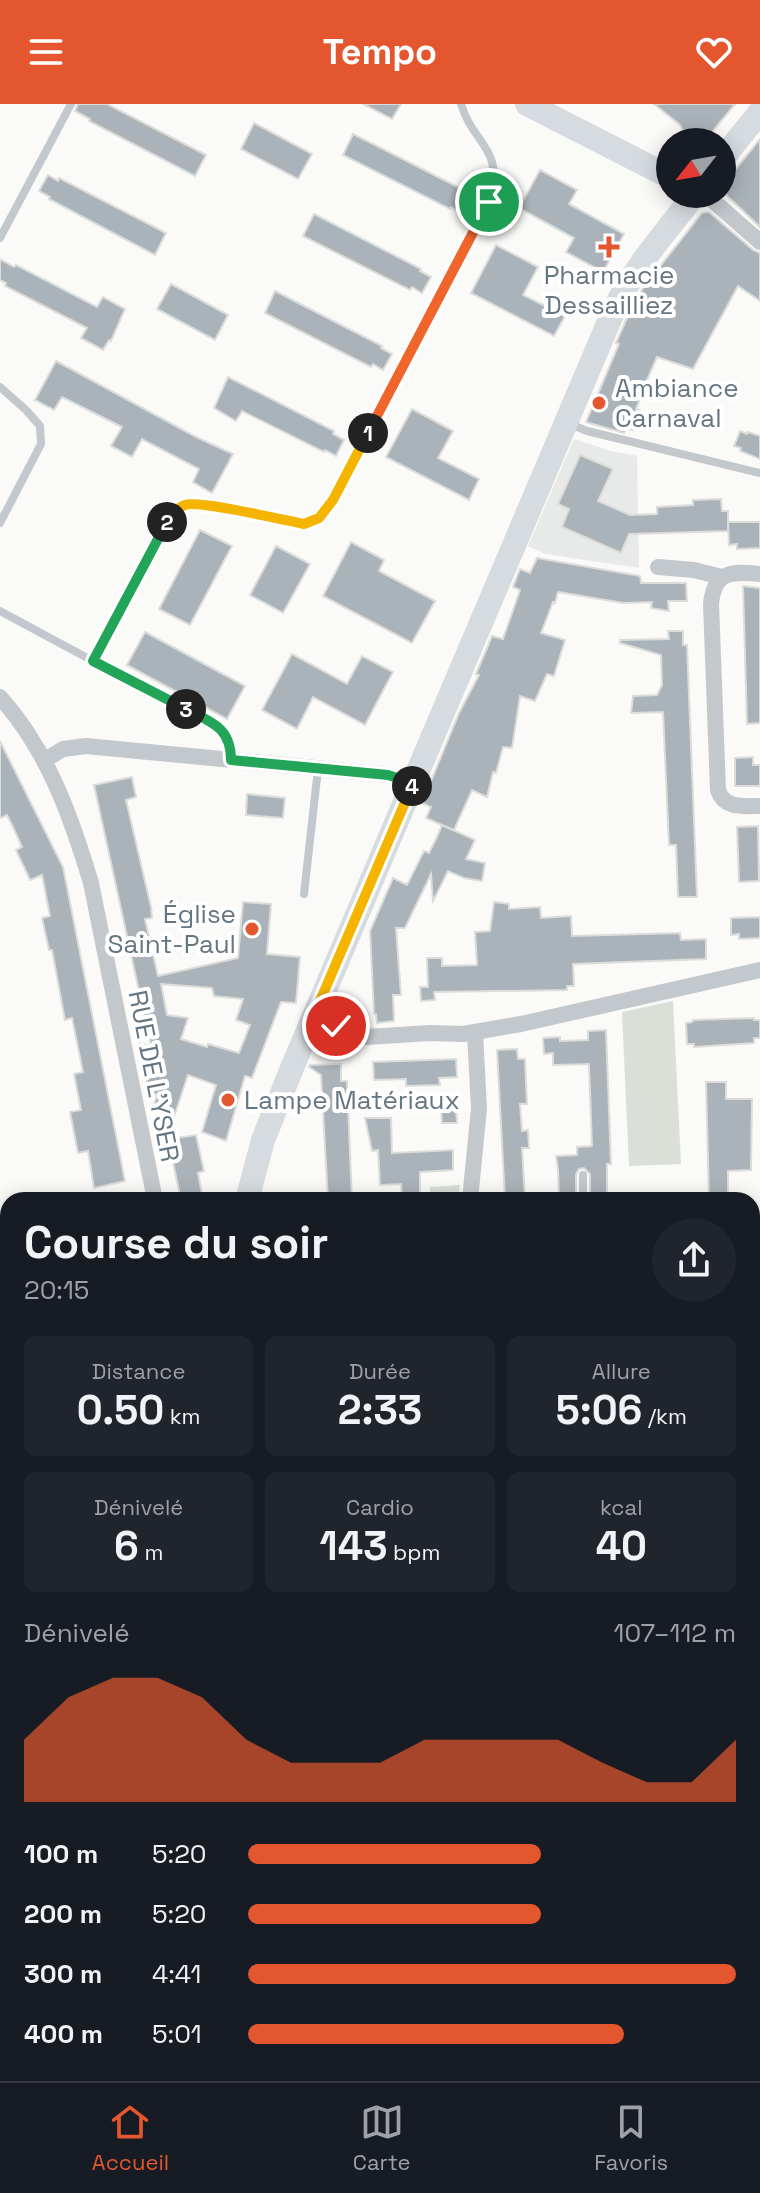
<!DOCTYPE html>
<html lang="fr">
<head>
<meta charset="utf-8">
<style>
	:root { --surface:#171b24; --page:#20242c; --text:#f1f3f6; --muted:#9ea1a6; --line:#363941; --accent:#e4572e }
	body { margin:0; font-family:"Space Grotesk",sans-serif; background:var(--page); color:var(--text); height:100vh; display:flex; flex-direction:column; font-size:30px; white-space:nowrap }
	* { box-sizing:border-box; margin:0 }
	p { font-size:26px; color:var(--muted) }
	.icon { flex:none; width:44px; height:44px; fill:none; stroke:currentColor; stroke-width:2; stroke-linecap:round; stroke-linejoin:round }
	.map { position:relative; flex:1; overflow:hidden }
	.details { position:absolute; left:0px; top:1088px; width:760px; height:890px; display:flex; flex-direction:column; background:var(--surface); border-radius:24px 24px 0 0; box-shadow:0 4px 20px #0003 }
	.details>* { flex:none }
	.needle { width:52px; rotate:239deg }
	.controls { position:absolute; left:656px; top:24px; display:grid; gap:16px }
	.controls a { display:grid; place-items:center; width:80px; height:80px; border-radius:50%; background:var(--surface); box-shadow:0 4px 20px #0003; font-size:40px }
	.pin { position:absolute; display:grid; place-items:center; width:68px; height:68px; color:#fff; margin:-34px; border:4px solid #fff; border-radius:50%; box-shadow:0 2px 8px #0007 }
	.km { position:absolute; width:40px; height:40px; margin:-20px; border-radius:50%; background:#222; color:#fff; font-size:22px; line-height:40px; text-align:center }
	.round { display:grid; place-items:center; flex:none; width:84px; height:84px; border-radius:42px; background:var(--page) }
	.headline { display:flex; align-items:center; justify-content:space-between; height:136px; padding:0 24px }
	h1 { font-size:44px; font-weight:700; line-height:60px }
	.metrics { display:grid; grid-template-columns:repeat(3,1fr); gap:12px; height:136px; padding:8px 24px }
	.metrics div { display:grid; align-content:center; border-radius:12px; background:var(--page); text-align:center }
	.metrics b { font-size:40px; font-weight:700 }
	.metrics small { font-size:22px; font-weight:400 }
	.metrics p { font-size:22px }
	.chart { height:224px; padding:16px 24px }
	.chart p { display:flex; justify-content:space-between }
	.chart svg { width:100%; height:144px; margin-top:8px; fill:var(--accent); opacity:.7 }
	ul { padding:0 24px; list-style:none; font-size:26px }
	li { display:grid; grid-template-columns:128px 96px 1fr; align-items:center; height:60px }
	li i { height:20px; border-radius:10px; background:var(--accent) }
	header { display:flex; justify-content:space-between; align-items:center; height:104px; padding:0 24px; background:var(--accent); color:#fff; font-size:36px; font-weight:700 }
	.dock { display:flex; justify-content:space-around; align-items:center; height:112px; border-top:2px solid var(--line); background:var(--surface); font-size:22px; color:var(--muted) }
	.dock a { display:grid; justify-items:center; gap:4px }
	.dock .on { color:var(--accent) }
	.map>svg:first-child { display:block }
	.built { fill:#e8e9e9 }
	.green { fill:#dadfd7 }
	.building { fill:#aab3b9; stroke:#dcdcda; stroke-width:2; fill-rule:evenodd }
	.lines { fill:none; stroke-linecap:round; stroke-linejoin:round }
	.service { stroke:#c3c8cc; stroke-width:8 }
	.minor { stroke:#c3c8cc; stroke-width:16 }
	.tertiary { stroke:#c3c8cc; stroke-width:20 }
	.secondary { stroke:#d6dbdf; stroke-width:24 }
	.split-1-casing { stroke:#fff; stroke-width:16 }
	.split-2-casing { stroke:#fff; stroke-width:16 }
	.split-3-casing { stroke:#fff; stroke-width:16 }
	.split-4-casing { stroke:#fff; stroke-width:16 }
	.split-5-casing { stroke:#fff; stroke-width:16 }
	.split-1 { stroke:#f0652b; stroke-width:10 }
	.split-2 { stroke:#f5b400; stroke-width:10 }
	.split-3 { stroke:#22a559; stroke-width:10 }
	.split-4 { stroke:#22a559; stroke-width:10 }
	.split-5 { stroke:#f5b400; stroke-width:10 }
	.poi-dot { fill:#e4572e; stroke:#fff; stroke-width:3 }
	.labels { text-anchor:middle; stroke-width:8; stroke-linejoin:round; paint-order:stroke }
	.poi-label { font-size:26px; fill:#657683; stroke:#fff; text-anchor:start }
	.street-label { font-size:26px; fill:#657683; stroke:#fff }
</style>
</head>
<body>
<header><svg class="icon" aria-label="menu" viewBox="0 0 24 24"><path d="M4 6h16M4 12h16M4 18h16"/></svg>Tempo<svg class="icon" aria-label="heart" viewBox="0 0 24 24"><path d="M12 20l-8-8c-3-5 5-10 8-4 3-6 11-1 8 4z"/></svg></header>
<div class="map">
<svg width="760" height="1977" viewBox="0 0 760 1977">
	<rect width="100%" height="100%" fill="#fafaf8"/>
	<g class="built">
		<path d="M574 335 611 347 637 352 639 464 545 450 528 442Z"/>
		<path d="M186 1970H370L383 1977H185Z"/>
	</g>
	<g class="green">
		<path d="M673 897 681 1060 629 1062 622 908Z"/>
		<path d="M460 1081 458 1096H430V1083Z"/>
		<path d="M370 1970H486L485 1977H383Z"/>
		<path d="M539 1970H609L610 1977H539Z"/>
	</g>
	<g class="building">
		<path d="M78 0H107L206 51 195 72 89 17 90 15 75 7Z"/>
		<path d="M363 0H401L392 15Z"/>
		<path d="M654 0H735L704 38H679L685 31 680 21Z"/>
		<path d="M254 19 312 50 298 75 241 45Z"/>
		<path d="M353 30 460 84 459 87 470 93 461 109 451 103 450 105 343 51Z"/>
		<path d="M760 35V123L723 88 722 82Z"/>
		<path d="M540 66 577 86 569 100 624 130 603 168 566 148 574 134 519 104Z"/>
		<path d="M48 71 58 77 59 74 166 129 155 151 49 95 50 93 39 87Z"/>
		<path d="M709 108 753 146 760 149V197L738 182 693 265 657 253 640 292 641 293 636 305 642 307 633 326 626 324 624 329 586 318 619 240 616 239 627 214 643 184 702 109Z"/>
		<path d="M314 110 421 165 420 167 431 173 422 189 412 183 410 186 303 132Z"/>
		<path d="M496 141 538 163 523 191 565 212 554 232 471 189Z"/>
		<path d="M0 155 14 163 16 161 97 203 103 193 125 205 111 237 109 236 103 246 81 234 87 224 5 182 6 179 0 176Z"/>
		<path d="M171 180 228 211 215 236 157 205Z"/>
		<path d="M275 187 382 242 381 244 392 250 383 266 373 260 371 263 265 209Z"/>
		<path d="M56 257 196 333 233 350 212 389 193 378 199 365 142 335 132 353 111 342 122 323 62 293 54 306 35 296Z"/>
		<path d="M228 273 334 327 333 330 344 336 336 352 325 346 324 348 242 307 236 317 214 304Z"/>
		<path d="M412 305 453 327 438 354 479 375 469 396 386 353Z"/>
		<path d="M740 327 747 330 748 328 760 332V355L740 347 741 344 734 342Z"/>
		<path d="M580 351 613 365 598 397 630 411 657 410V403L693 401V396L721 395 722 407H728V427L629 430 621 449 562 423 569 405 558 400Z"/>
		<path d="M728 418H760V444L737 445V440L729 441Z"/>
		<path d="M200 426 232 442 190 521 159 505Z"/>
		<path d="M351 438 384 456 379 467 435 497 412 539 323 492Z"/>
		<path d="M276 442 310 460 283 509 250 491Z"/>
		<path d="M537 454 640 472 641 479H686L687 497H668L669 507 651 504 652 498 623 499 558 488 555 499 553 498 541 529 565 536 554 572 547 570 535 597 520 592 512 644 503 643 496 669 493 668 487 693 472 686 454 726 442 721 475 736 466 755 485 759 482 777 464 774 448 767 433 797 431 770 405 824H396L401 891H393L394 917 377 919 376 910H374L370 827 393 774 407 781 424 747 429 749 437 733 442 721 426 714 431 703 422 699 459 609 479 571 476 570 492 532 503 535 520 486 513 483 520 465 530 469Z"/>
		<path d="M743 482 760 484V619L747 620Z"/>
		<path d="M668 527H683V541H687L697 793H678L676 741H669L663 608 631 609 633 592 657 591 662 581 661 551 620 539V536L669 535Z"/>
		<path d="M145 528 245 582 227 615 127 561Z"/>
		<path d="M292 550 347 580 362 552 393 568 365 621 313 593 297 625 262 606Z"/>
		<path d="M0 637 63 763 125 1077 94 1084 88 1047 78 1049 70 1008 81 1006 74 970 83 968 72 914 65 916 52 846H49L42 814 50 812 42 771 30 776 16 746 22 743 13 723 7 711 0 714Z"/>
		<path d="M753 653V661H760V682H735V654Z"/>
		<path d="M132 673 136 693 126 696 151 803 152 814 145 815 158 872 238 854 243 798 271 800 267 850 300 853 296 899 281 898 252 974 245 972 226 1037 202 1028 216 981 188 971 173 1016 152 1007 157 991 149 988 139 939 151 942 94 681ZM161 880 212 884 214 892 243 895 236 916 250 921 239 949 208 940 207 943 181 935 188 914 167 911Z"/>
		<path d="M247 690 285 694 283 714 246 711Z"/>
		<path d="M758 722 759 777 739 778 737 723Z"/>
		<path d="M494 798 509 800V805L540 803 541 814 571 812 572 832 680 829 681 836 706 835V855L573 860 574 882H567V886L434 888 435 896 421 897 420 883H428L427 854H442V862L477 861 475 828 490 827Z"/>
		<path d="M760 813V834L739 835V830L731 831V814Z"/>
		<path d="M754 914V916H760V934H754V939L694 943V940H687L686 919 692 918 693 916Z"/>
		<path d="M606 926 611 1060H607V1096H590V1070L584 1064 579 1065 576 1070V1096H559L558 1065 556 1052 577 1051V1043L592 1042 589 960 553 961V949L544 950 543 934 560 933V937L588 936V927Z"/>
		<path d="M517 945 518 955H525L527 1000H520L522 1027 528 1026 529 1044H522L525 1096H505L497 946Z"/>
		<path d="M456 955 457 973 439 974 440 981 406 982V975L374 976 373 958Z"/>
		<path d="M341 960V977H347L352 1096H328L321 971 309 963 310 961Z"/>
		<path d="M706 978H726V995H752L751 1066 728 1067V1096H709Z"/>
		<path d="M456 1003 457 1019H442L441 1004Z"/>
		<path d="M365 1014H391L392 1049 453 1046V1066L420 1068V1096H402L401 1080 380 1081 378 1046 372 1047Z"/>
		<path d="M196 1031 204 1067 198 1069 203 1096H181L168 1035Z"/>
	</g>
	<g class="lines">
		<g class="service">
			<path d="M0 134 71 0"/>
			<path d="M0 283 26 306 40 322 41 340 0 419"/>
			<path d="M570 320 587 327 760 369"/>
			<path d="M0 507 93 557 171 411 186 400 203 401 304 420 319 414 333 396 489 98C506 44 473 41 461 0"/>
			<path d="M93 557 215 620C228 633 231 637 231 656"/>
			<path d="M304 790 318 665"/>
			<path d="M583 1071V1096"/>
			<path d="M359 1094V1096"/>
			<path d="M752 1177 760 1176"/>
			<path d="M752 1921 760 1923"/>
		</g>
		<g class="minor">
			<path d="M702 90 712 96 760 138"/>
			<path d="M658 463 694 466 722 473"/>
			<path d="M760 470C732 467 714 467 711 500L718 686C724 705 743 702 760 702"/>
			<path d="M0 593C47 645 71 712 91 779L155 1096"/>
			<path d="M45 656 63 645 86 642 388 671 413 679"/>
			<path d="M314 911 356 930 367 933 430 929 463 930 521 920 760 866"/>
			<path d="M470 1096 479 1004 475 929"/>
			<path d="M0 1193 8 1195"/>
			<path d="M0 1348 8 1353"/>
			<path d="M752 1395H760"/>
			<path d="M0 1611 8 1612"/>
			<path d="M752 1623 760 1624"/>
			<path d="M0 1801 8 1802"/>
			<path d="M0 1907 8 1838"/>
			<path d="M0 1924C5 1933 6 1942 0 1951"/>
		</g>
		<g class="tertiary">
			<path d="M0 1502 8 1504"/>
			<path d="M752 1587 760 1588"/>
		</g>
		<g class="secondary">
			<path d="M527 0 670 73"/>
			<path d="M722 55 760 8"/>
			<path d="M247 1096 263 1036 292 964 613 208C633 164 666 128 695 90"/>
			<path d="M132 1977 136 1970"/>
		</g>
	</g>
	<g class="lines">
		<g class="split-1-casing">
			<path id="split-1" d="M368 329 489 98"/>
		</g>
		<g class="split-2-casing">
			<path id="split-2" d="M167 418C171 412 178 403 185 401 198 396 284 416 304 420L319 414 333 396 368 329"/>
		</g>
		<g class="split-3-casing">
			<path id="split-3" d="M167 418 93 557 186 605"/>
		</g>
		<g class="split-4-casing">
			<path id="split-4" d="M186 605C211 618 231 623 231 656L388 671 413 679 412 682"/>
		</g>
		<g class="split-5-casing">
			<path id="split-5" d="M336 922 314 911 412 682"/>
		</g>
		<use href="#split-1" class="split-1"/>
		<use href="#split-2" class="split-2"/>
		<use href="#split-3" class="split-3"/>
		<use href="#split-4" class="split-4"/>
		<use href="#split-5" class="split-5"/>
	</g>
	<g class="poi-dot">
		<path d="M605 131h8v8h8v8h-8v8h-8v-8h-8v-8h8z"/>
		<circle cx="599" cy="299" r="8"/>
		<circle cx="252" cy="825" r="8"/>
		<circle cx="228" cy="996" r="8"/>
	</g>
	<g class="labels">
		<g class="poi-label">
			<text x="609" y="180" text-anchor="middle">Pharmacie<tspan x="609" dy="30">Dessailliez</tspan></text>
			<text x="615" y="293">Ambiance<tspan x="615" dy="30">Carnaval</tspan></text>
			<text x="236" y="819" text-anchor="end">Église<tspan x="236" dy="30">Saint-Paul</tspan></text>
			<text x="244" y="1005">Lampe Matériaux</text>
		</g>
		<g class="street-label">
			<text transform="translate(154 972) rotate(79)" y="9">RUE DE L'YSER</text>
		</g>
	</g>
</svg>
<div class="controls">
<a><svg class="needle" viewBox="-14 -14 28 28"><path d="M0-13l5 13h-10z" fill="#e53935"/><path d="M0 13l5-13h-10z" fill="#9ea1a6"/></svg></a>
</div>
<div class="pin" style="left:489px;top:98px;background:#1e9e55"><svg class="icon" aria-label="arrive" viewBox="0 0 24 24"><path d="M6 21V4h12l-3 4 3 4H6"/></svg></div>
<div class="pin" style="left:336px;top:922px;background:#d93025"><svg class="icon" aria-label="check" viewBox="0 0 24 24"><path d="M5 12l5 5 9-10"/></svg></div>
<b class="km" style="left:368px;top:329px">1</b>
<b class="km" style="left:167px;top:418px">2</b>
<b class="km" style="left:186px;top:605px">3</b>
<b class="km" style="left:412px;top:682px">4</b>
<section class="details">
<div class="headline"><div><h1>Course du soir</h1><p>20:15</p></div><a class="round"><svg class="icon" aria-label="share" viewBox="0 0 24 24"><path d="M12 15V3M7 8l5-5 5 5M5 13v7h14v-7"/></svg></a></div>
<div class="metrics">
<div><p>Distance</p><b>0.50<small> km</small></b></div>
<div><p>Durée</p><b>2:33</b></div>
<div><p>Allure</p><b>5:06<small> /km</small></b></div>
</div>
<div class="metrics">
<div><p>Dénivelé</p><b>6<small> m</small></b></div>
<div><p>Cardio</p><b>143<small> bpm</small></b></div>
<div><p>kcal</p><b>40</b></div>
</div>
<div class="chart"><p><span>Dénivelé</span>107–112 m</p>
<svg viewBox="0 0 160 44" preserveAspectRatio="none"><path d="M0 44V25L10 12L20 6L30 6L40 12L50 25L60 32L70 32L80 32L90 25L100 25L110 25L120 25L130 32L140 38L150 38L160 25V44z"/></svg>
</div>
<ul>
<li><b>100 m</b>5:20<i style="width:60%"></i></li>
<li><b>200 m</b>5:20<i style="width:60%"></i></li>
<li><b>300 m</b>4:41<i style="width:100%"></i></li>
<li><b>400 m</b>5:01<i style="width:77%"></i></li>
</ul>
</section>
</div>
<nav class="dock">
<a class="on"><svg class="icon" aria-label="home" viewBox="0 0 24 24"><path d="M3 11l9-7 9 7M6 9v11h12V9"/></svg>Accueil</a>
<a><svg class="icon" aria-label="map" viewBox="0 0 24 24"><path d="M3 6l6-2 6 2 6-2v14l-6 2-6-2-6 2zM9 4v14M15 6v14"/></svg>Carte</a>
<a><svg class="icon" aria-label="saved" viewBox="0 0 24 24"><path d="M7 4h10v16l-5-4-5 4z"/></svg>Favoris</a>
</nav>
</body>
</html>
